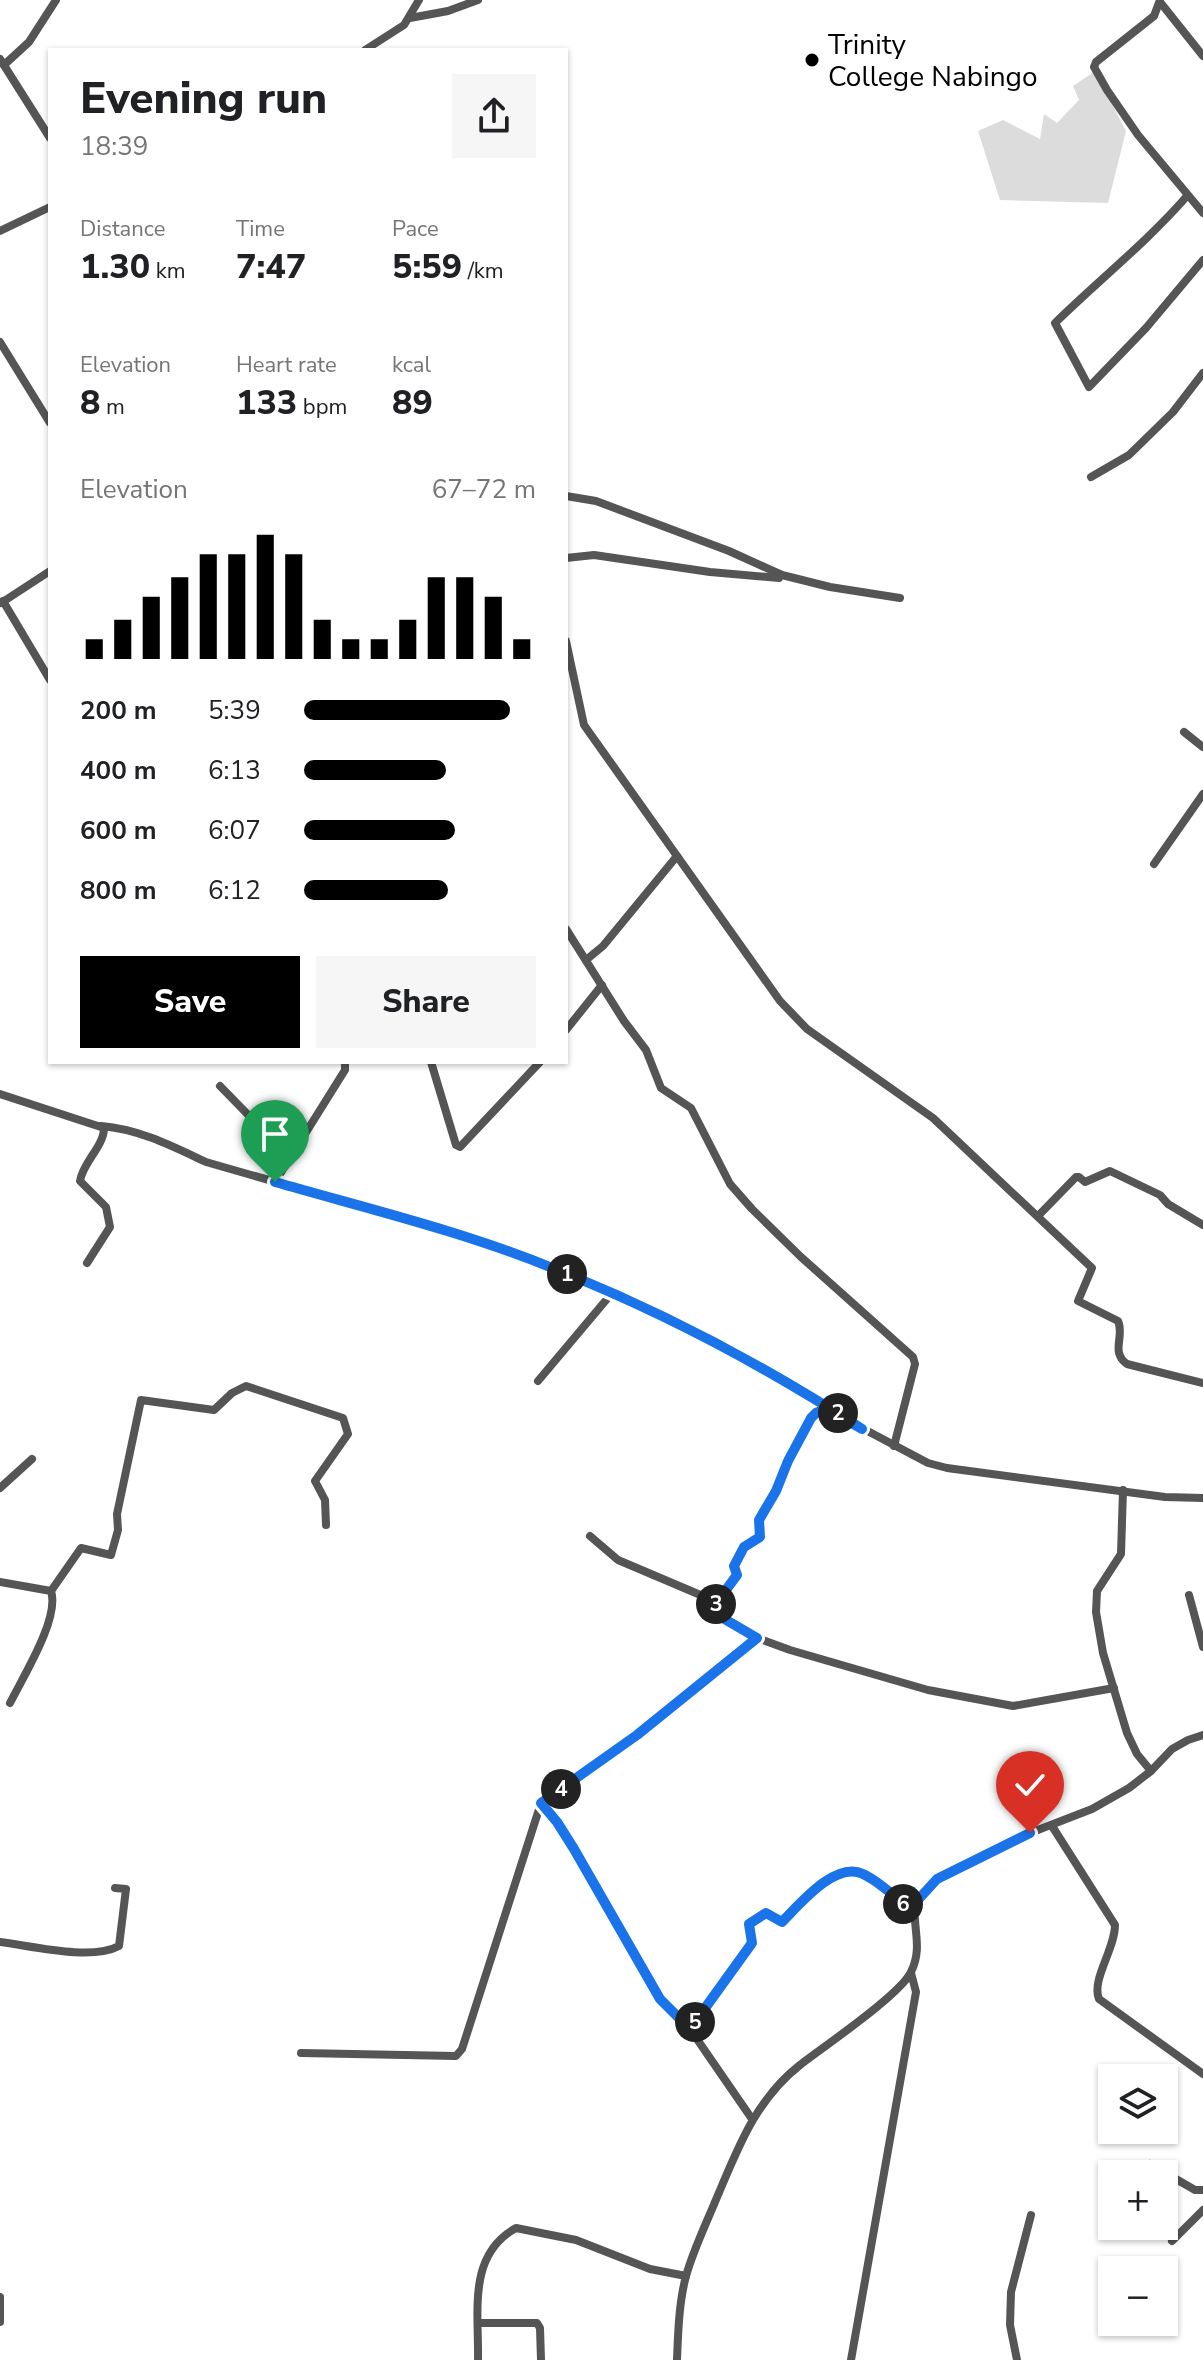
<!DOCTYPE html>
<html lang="en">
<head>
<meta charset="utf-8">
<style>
	:root { --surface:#fff; --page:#f6f6f6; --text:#202124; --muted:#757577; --accent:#000 }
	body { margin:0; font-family:"Nunito Sans",sans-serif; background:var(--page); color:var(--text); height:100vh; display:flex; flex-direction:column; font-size:30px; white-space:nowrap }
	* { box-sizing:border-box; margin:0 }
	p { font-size:26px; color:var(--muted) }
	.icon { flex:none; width:44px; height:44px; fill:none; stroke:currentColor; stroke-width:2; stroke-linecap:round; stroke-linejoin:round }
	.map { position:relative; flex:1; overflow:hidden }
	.panel { position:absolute; left:48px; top:48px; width:520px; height:1016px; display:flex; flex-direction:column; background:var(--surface); border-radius:0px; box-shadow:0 2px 6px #0004 }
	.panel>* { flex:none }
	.fabs { position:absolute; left:1098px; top:2064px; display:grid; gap:16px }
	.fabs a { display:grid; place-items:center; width:80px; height:80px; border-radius:0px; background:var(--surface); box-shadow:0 2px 6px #0004; font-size:40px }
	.pin { position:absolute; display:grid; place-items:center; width:68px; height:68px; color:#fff; margin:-82px -34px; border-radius:50% 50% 50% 0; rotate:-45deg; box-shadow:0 0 8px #0007 }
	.pin .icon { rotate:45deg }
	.km { position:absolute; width:40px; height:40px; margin:-20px; border-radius:50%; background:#222; color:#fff; font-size:22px; line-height:40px; text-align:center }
	.round { display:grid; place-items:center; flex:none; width:84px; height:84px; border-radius:0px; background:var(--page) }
	.overview { display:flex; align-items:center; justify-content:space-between; height:136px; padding:0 32px }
	h1 { font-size:44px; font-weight:800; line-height:60px }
	.figures { display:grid; grid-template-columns:repeat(3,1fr); gap:12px; height:136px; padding:8px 32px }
	.figures div { display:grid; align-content:center }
	.figures b { font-size:34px; font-weight:800 }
	.figures small { font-size:22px; font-weight:400 }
	.figures p { font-size:22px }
	.chart { height:224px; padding:16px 32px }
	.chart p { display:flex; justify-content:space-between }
	.chart svg { width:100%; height:144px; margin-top:8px; stroke:var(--accent); stroke-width:6 }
	.button { display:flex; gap:16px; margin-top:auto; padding:16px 32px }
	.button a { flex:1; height:92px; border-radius:0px; background:var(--accent); color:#fff; font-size:32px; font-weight:800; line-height:92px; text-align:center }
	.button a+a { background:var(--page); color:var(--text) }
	ul { padding:0 32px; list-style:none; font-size:26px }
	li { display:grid; grid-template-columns:128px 96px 1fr; align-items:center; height:60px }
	li i { height:20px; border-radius:10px; background:var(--accent) }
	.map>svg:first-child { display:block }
	.green { fill:#dcdcdc }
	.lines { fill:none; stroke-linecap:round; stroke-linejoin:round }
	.minor { stroke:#555; stroke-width:8 }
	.route-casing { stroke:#fff; stroke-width:16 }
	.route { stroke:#1a73e8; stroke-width:10 }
	.poi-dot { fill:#000; stroke:#fff; stroke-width:3 }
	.labels { text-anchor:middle; stroke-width:7; stroke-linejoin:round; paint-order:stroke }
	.poi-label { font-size:28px; fill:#000; stroke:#fff; text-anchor:start }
</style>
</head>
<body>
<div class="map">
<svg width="1203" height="2360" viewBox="0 0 1203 2360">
	<rect width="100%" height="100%" fill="#fff"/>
	<path class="green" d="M1095 71 1126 131 1108 203 1000 200 978 131 1003 120 1040 139 1044 114 1057 123 1079 100 1073 86Z"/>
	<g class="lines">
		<g class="minor">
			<path d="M1160 0 1154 16 1096 62 1094 67 1107 90 1138 135 1203 213"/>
			<path d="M1160 2 1203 56"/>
			<path d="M410 18 448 11 478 0"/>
			<path d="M365 50 404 25 419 0"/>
			<path d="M0 59 50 138"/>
			<path d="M4 65 29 42 56 0"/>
			<path d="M1187 196C1147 242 1099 280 1055 323L1089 387 1146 328 1203 260"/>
			<path d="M0 231 50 207"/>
			<path d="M0 342 50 423"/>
			<path d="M1091 477 1129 455 1173 412 1203 373"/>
			<path d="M566 496 596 501 729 551 782 575 830 587 900 598"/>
			<path d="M566 558 594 555 710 572 779 578"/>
			<path d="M3 601 50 680"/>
			<path d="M1 603 50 571"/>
			<path d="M566 641 584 725 780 1001 807 1029 933 1118 1092 1268 1078 1301 1118 1321C1125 1336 1110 1352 1127 1364L1203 1383"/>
			<path d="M1184 732 1203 747"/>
			<path d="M1154 864 1203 794"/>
			<path d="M566 929 624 1021 646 1050 661 1088 691 1108 730 1184 752 1209 801 1257 913 1357 915 1364 894 1446"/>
			<path d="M586 960 603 946 677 856"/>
			<path d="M566 1030 602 985"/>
			<path d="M431 1062 456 1145 460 1147 540 1062"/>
			<path d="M220 1086 261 1128 293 1154"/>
			<path d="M0 1094 104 1128C104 1146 83 1162 80 1181L106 1207 110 1227 87 1263"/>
			<path d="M101 1126C139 1129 172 1146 206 1162 292 1187 378 1210 463 1236 591 1277 719 1335 831 1409"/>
			<path d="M275 1182 345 1070V1062"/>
			<path d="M1038 1216 1076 1177H1079L1085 1182 1110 1171 1160 1195 1168 1204 1203 1225"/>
			<path d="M538 1381 612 1293"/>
			<path d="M0 1488 32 1459"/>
			<path d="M1123 1490 1121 1554 1097 1591 1096 1612 1103 1653 1127 1733 1137 1754 1151 1771"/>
			<path d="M590 1536 618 1560 717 1602"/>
			<path d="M0 1582 51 1591C60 1618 23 1677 10 1703"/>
			<path d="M51 1591 81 1548 111 1555 118 1530 117 1514 141 1400 214 1410 232 1393 246 1386 343 1418 348 1434 315 1481 325 1500 326 1525"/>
			<path d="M1189 1595 1203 1647"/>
			<path d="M1114 1688 1013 1706 928 1690 790 1650 757 1638 721 1617 715 1609 717 1602 737 1575 734 1566 744 1547 760 1537C759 1531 758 1523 760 1518 764 1508 773 1499 777 1490 787 1468 802 1415 826 1409L928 1463 947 1468 1165 1497 1203 1498"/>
			<path d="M541 1803 557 1822 574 1849 660 1999 690 2029 752 2119"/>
			<path d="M1052 1826 1115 1925C1115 1949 1091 1980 1099 1999L1203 2074"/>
			<path d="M0 1942C32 1946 91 1961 119 1946L126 1889 115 1888"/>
			<path d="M690 2029 752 1943 749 1924 766 1913 782 1922C800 1904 835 1861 863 1874 881 1883 897 1900 913 1911"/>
			<path d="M301 2053 456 2056 462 2049 541 1803 637 1735 757 1638"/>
			<path d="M1150 2164 1195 2190H1203"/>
			<path d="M1172 2241 1203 2210"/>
			<path d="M0 2297V2322"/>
			<path d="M479 2323H537L540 2328 541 2360"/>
			<path d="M478 2360C479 2312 467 2255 516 2228L576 2240 650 2269 686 2276"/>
			<path d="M677 2360C678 2333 679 2302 686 2276 693 2251 705 2226 715 2202 737 2151 754 2101 800 2065 823 2047 900 1995 911 1972 931 1932 889 1904 949 1873L1030 1833 1092 1809 1129 1788 1151 1771 1172 1749 1188 1740 1203 1735"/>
			<path d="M851 2360 916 1992 911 1973"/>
			<path d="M1017 2360 1010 2325 1011 2292 1031 2215"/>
		</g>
	</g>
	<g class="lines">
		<g class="route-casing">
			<path id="route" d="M275 1182C369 1209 465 1232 555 1269 663 1312 765 1366 862 1429L826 1409 816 1413 811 1418 788 1461 776 1491 759 1520 760 1537 744 1547 734 1566 737 1575 717 1602 715 1609 721 1617 757 1638 637 1735 541 1803 557 1822 574 1849 660 1999 690 2029 752 1943 749 1924 766 1913 782 1922C800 1904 835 1861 863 1874 881 1882 897 1900 913 1911L916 1902 937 1879 1030 1833"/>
		</g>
		<use href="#route" class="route"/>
	</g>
	<circle class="poi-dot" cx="812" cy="60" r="8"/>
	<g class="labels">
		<g class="poi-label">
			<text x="828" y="54">Trinity<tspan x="828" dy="32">College Nabingo</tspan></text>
		</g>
	</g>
</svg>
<div class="fabs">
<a><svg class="icon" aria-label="layers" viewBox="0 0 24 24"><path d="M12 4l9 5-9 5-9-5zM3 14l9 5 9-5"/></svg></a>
<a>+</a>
<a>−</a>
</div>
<div class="pin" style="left:275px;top:1182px;background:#1e9e55"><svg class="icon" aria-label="arrive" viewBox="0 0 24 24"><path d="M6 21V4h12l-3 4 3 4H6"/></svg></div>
<div class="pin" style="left:1030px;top:1833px;background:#d93025"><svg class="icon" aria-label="check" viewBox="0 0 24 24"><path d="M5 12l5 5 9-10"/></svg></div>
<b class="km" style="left:567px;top:1274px">1</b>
<b class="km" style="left:838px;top:1413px">2</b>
<b class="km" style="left:716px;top:1604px">3</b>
<b class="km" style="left:561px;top:1789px">4</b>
<b class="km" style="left:695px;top:2022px">5</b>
<b class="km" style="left:903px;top:1904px">6</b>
<section class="panel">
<div class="overview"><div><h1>Evening run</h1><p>18:39</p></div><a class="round"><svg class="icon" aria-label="share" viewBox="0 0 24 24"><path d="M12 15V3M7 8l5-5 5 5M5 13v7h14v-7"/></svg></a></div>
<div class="figures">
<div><p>Distance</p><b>1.30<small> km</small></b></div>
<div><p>Time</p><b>7:47</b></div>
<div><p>Pace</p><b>5:59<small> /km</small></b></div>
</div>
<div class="figures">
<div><p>Elevation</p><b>8<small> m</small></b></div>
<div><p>Heart rate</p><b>133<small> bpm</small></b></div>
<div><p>kcal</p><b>89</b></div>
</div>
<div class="chart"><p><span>Elevation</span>67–72 m</p>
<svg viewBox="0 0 160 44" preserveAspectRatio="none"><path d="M5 44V38M15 44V32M25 44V25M35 44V19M45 44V12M55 44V12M65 44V6M75 44V12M85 44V32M95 44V38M105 44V38M115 44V32M125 44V19M135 44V19M145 44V25M155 44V38"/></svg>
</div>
<ul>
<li><b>200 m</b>5:39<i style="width:89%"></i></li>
<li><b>400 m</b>6:13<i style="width:61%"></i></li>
<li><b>600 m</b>6:07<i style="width:65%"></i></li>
<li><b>800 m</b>6:12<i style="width:62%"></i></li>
</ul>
<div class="button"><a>Save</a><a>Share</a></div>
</section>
</div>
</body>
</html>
